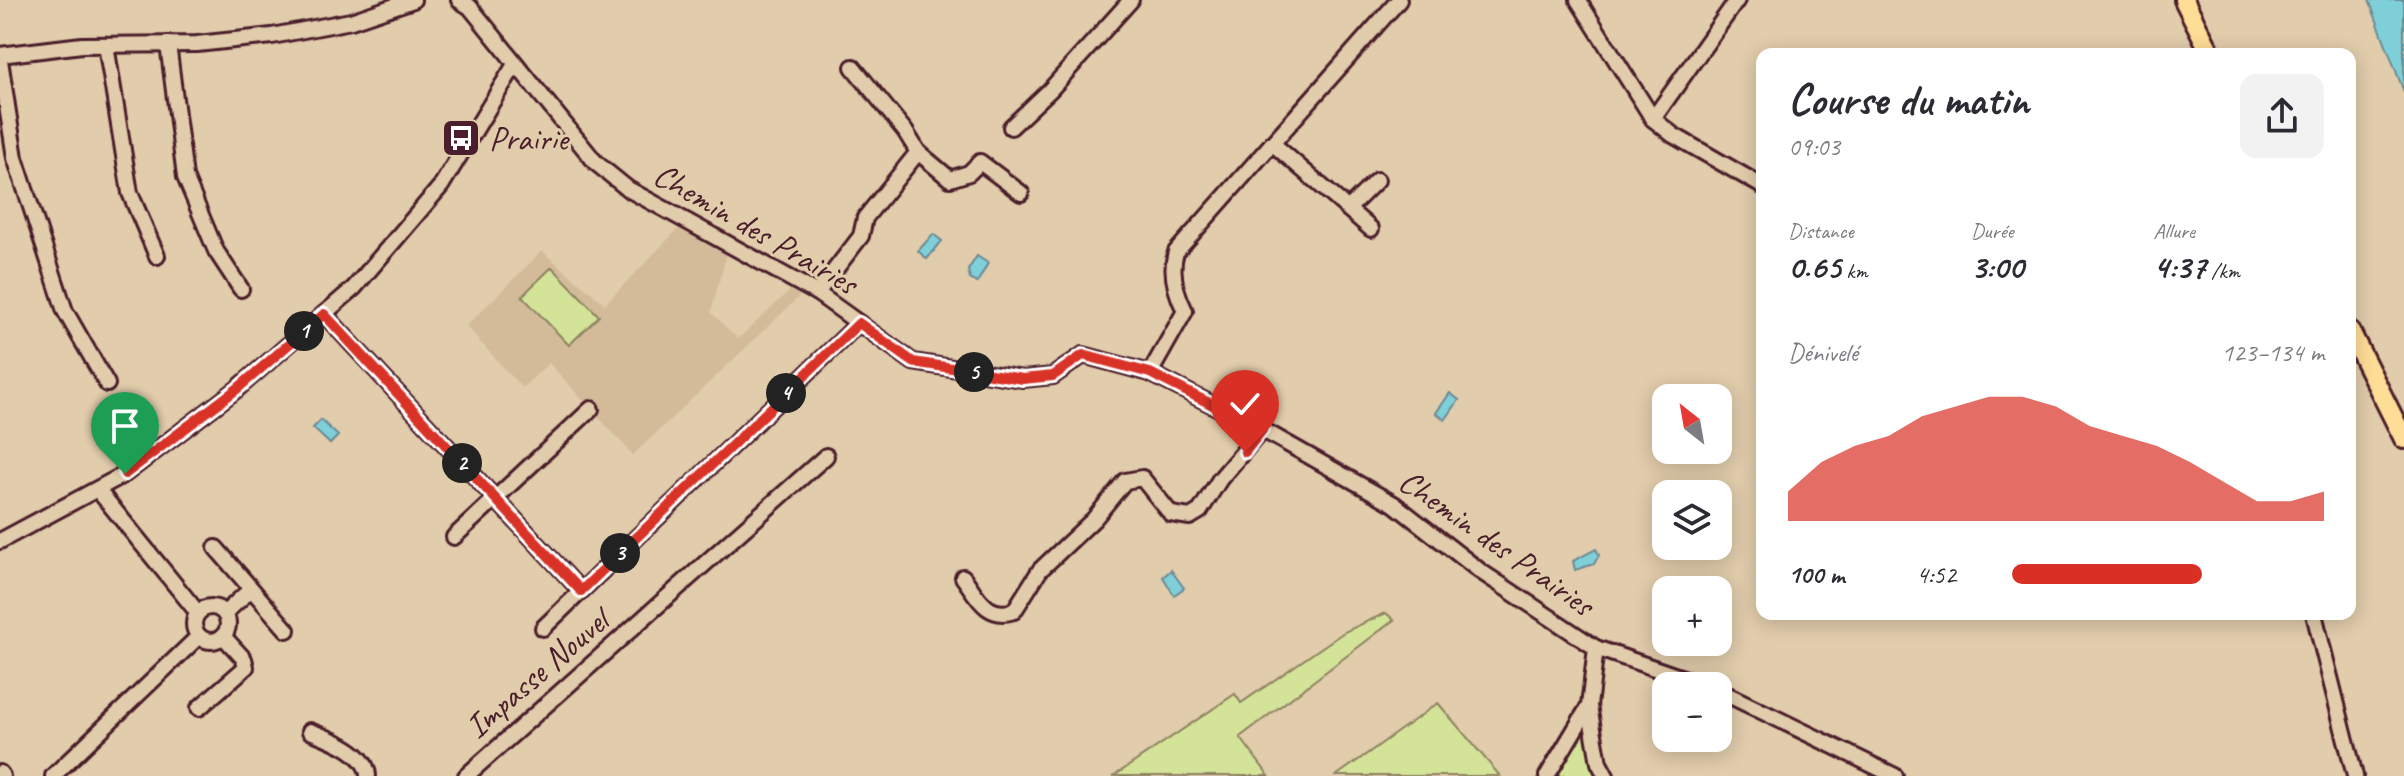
<!DOCTYPE html>
<html lang="fr">
<head>
<meta charset="utf-8">
<style>
	:root { --surface:#fff; --page:#f2f2f3; --text:#2b2b33; --muted:#7c7c81; --accent:#d93025 }
	body { margin:0; font-family:Caveat,sans-serif; background:var(--page); color:var(--text); height:100vh; display:flex; flex-direction:column; font-size:30px; white-space:nowrap }
	* { box-sizing:border-box; margin:0 }
	p { font-size:26px; color:var(--muted) }
	.icon { flex:none; width:44px; height:44px; fill:none; stroke:currentColor; stroke-width:2; stroke-linecap:round; stroke-linejoin:round }
	.map { position:relative; flex:1; overflow:hidden }
	.details { position:absolute; left:1756px; top:48px; width:600px; height:572px; display:flex; flex-direction:column; background:var(--surface); border-radius:16px; box-shadow:0 4px 20px #0003 }
	.details>* { flex:none }
	.needle { width:52px; rotate:329deg }
	.controls { position:absolute; left:1652px; top:384px; display:grid; gap:16px }
	.controls a { display:grid; place-items:center; width:80px; height:80px; border-radius:16px; background:var(--surface); box-shadow:0 4px 20px #0003; font-size:40px }
	.pin { position:absolute; display:grid; place-items:center; width:68px; height:68px; color:#fff; margin:-82px -34px; border-radius:50% 50% 50% 0; rotate:-45deg; box-shadow:0 0 8px #0007 }
	.pin .icon { rotate:45deg }
	.km { position:absolute; width:40px; height:40px; margin:-20px; border-radius:50%; background:#222; color:#fff; font-size:22px; line-height:40px; text-align:center }
	.round { display:grid; place-items:center; flex:none; width:84px; height:84px; border-radius:16px; background:var(--page) }
	.head { display:flex; align-items:center; justify-content:space-between; height:136px; padding:0 32px }
	h1 { font-size:44px; font-weight:700; line-height:60px }
	.figures { display:grid; grid-template-columns:repeat(3,1fr); gap:12px; height:136px; padding:8px 32px }
	.figures div { display:grid; align-content:center }
	.figures b { font-size:34px; font-weight:700 }
	.figures small { font-size:22px; font-weight:400 }
	.figures p { font-size:22px }
	.chart { height:224px; padding:16px 32px }
	.chart p { display:flex; justify-content:space-between }
	.chart svg { width:100%; height:144px; margin-top:8px; fill:var(--accent); opacity:.7 }
	ul { padding:0 32px; list-style:none; font-size:26px }
	li { display:grid; grid-template-columns:128px 96px 1fr; align-items:center; height:60px }
	li i { height:20px; border-radius:10px; background:var(--accent) }
	.map>svg:first-child { display:block }
	.built { fill:#d3bb9a }
	.green { fill:#d3e498; stroke:#8e8262; stroke-width:2 }
	.water { fill:#7fcfd9; stroke:#6a8993; stroke-width:2 }
	.lines { fill:none; stroke-linecap:round; stroke-linejoin:round }
	.minor-casing { stroke:#4a1f2b; stroke-width:20 }
	.major-casing { stroke:#4a1f2b; stroke-width:24 }
	.minor { stroke:#e1ccab; stroke-width:14 }
	.major { stroke:#fedd96; stroke-width:18 }
	.route-casing { stroke:#fff; stroke-width:16 }
	.route { stroke:#d93025; stroke-width:10 }
	.labels { text-anchor:middle; stroke-width:6; stroke-linejoin:round; paint-order:stroke }
	.poi-label { font-size:34px; fill:#4a1f2b; stroke:#e1ccab; text-anchor:start }
	.street-label { font-size:34px; fill:#4a1f2b; stroke:#e1ccab }
</style>
</head>
<body>
<div class="map">
<svg width="2404" height="776" viewBox="0 0 2404 776">
	<rect width="100%" height="100%" fill="#e1ccab"/>
	<filter id="ink" filterUnits="userSpaceOnUse"><feTurbulence type="fractalNoise" baseFrequency=".0125" numOctaves="2"/><feDisplacementMap in="SourceGraphic" scale="16" xChannelSelector="R" yChannelSelector="G"/><feConvolveMatrix kernelMatrix="1 2 1 2 8 2 1 2 1" color-interpolation-filters="sRGB"/></filter>
	<g filter="url(#ink)">
		<path class="built" d="M678 229 727 253 711 312 738 339 792 289 800 296 633 455 549 363 522 388 466 326 542 251 605 304Z"/>
		<g class="green">
			<path d="M552 267 599 316 569 345 522 296Z"/>
			<path d="M1386 613 1394 620 1240 737 1269 776H1114L1235 694 1241 703 1344 632Z"/>
			<path d="M1438 703 1500 776H1336Z"/>
			<path d="M1584 723 1589 751 1600 776H1551L1574 744Z"/>
		</g>
		<g class="water">
			<path d="M2369 0H2404V92Z"/>
			<path d="M933 234 942 241 927 259 918 251Z"/>
			<path d="M977 256 988 263 977 283 970 279 968 270Z"/>
			<path d="M1450 393 1459 400 1445 420 1436 413Z"/>
			<path d="M321 420 338 436 330 444 313 428Z"/>
			<path d="M1596 549 1599 555 1594 564 1575 570 1573 561Z"/>
			<path d="M1171 570 1184 588 1174 595 1163 577Z"/>
		</g>
		<g class="lines">
			<g class="minor-casing">
				<g id="minor">
					<path d="M459 0 470 7 596 163 628 189 817 293 913 362 1023 379 1053 376 1083 355 1150 373 1272 435 1394 504 1480 571 1596 648 1706 686"/>
					<path d="M1578 0 1653 119 1673 135 1762 186"/>
					<path d="M168 44 185 177 216 251 241 289"/>
					<path d="M106 45 130 193 157 256"/>
					<path d="M0 55 82 45 197 44 272 36 351 21 413 0"/>
					<path d="M0 60 15 158 65 311 107 384"/>
					<path d="M1653 119 1737 0"/>
					<path d="M1011 127 1050 90 1131 0"/>
					<path d="M1272 143 1371 229"/>
					<path d="M918 152 950 179 969 173 980 162 1021 193"/>
					<path d="M1348 209 1377 180"/>
					<path d="M817 293 861 236 865 218 918 152 905 131 853 67"/>
					<path d="M324 314 581 591"/>
					<path d="M1150 373 1185 311C1176 293 1170 271 1176 252L1399 0"/>
					<path d="M98 490 198 613"/>
					<path d="M454 537 591 409"/>
					<path d="M0 541 125 474 237 389 354 288 441 186 514 66"/>
					<path d="M216 548 287 630"/>
					<path d="M963 577C977 596 987 620 1014 611L1040 570 1094 519 1125 481 1142 478 1171 514 1190 517 1200 511 1220 479 1262 430"/>
					<circle cx="211" cy="624" r="17"/>
					<path d="M225 613 251 589"/>
					<path d="M2314 614 2355 776"/>
					<path d="M543 628 859 323"/>
					<path d="M1718 690 1895 776"/>
					<path d="M1589 706 1599 763 1606 776"/>
					<path d="M199 708 246 667 244 659 223 636"/>
					<path d="M310 731C330 739 367 752 368 776"/>
					<path d="M0 773 2 776"/>
					<path d="M53 776 199 636"/>
					<path d="M466 776 826 456"/>
					<path d="M1547 776 1589 706 1596 648"/>
				</g>
			</g>
			<g class="major-casing">
				<g id="major">
					<path d="M2184 0 2211 54"/>
					<path d="M2350 331 2404 439"/>
				</g>
			</g>
			<use href="#minor" class="minor"/>
			<use href="#major" class="major"/>
		</g>
	</g>
	<g class="lines" filter="url(#ink)">
		<g class="route-casing">
			<path id="route" d="M125 474 237 389 324 314 581 591 859 323 913 362 1023 379 1053 376 1083 355 1150 373 1262 430 1245 452"/>
		</g>
		<use href="#route" class="route"/>
	</g>
	<defs>
		<g id="bus-square" transform="scale(2)"><rect x="-9" y="-9" width="18" height="18" rx="4" fill="#4a1f2b" stroke="#e1ccab"/><path d="M-5-6H5V4H4V6H2V4H-2V6H-4V4H-5ZM-3.5-4V0h7V-4ZM-3.5 1.2v1.5H-2V1.2ZM2 1.2v1.5H3.5V1.2Z" fill="#fff"/></g>
	</defs>
	<g fill-rule="evenodd">
		<use href="#bus-square" x="461" y="138"/>
	</g>
	<g class="labels">
		<g class="poi-label">
			<text x="489" y="150">Prairie</text>
		</g>
		<g class="street-label">
			<text transform="translate(756 228) rotate(30)" y="12">Chemin des Prairies</text>
			<text transform="translate(1497 542) rotate(35)" y="12">Chemin des Prairies</text>
			<text transform="translate(536 673) rotate(-41)" y="12">Impasse Nouvel</text>
		</g>
	</g>
</svg>
<div class="controls">
<a><svg class="needle" viewBox="-14 -14 28 28"><path d="M0-13l5 13h-10z" fill="#e53935"/><path d="M0 13l5-13h-10z" fill="#7c7c81"/></svg></a>
<a><svg class="icon" aria-label="layers" viewBox="0 0 24 24"><path d="M12 4l9 5-9 5-9-5zM3 14l9 5 9-5"/></svg></a>
<a>+</a>
<a>−</a>
</div>
<div class="pin" style="left:125px;top:474px;background:#1e9e55"><svg class="icon" aria-label="arrive" viewBox="0 0 24 24"><path d="M6 21V4h12l-3 4 3 4H6"/></svg></div>
<div class="pin" style="left:1245px;top:452px;background:#d93025"><svg class="icon" aria-label="check" viewBox="0 0 24 24"><path d="M5 12l5 5 9-10"/></svg></div>
<b class="km" style="left:304px;top:331px">1</b>
<b class="km" style="left:462px;top:463px">2</b>
<b class="km" style="left:620px;top:553px">3</b>
<b class="km" style="left:786px;top:393px">4</b>
<b class="km" style="left:974px;top:372px">5</b>
<section class="details">
<div class="head"><div><h1>Course du matin</h1><p>09:03</p></div><a class="round"><svg class="icon" aria-label="share" viewBox="0 0 24 24"><path d="M12 15V3M7 8l5-5 5 5M5 13v7h14v-7"/></svg></a></div>
<div class="figures">
<div><p>Distance</p><b>0.65<small> km</small></b></div>
<div><p>Durée</p><b>3:00</b></div>
<div><p>Allure</p><b>4:37<small> /km</small></b></div>
</div>
<div class="chart"><p><span>Dénivelé</span>123–134 m</p>
<svg viewBox="0 0 160 44" preserveAspectRatio="none"><path d="M0 44V35L10 26L20 21L30 18L40 12L50 9L60 6L70 6L80 9L90 15L100 18L110 21L120 26L130 32L140 38L150 38L160 35V44z"/></svg>
</div>
<ul>
<li><b>100 m</b>4:52<i style="width:61%"></i></li>
</ul>
</section>
</div>
</body>
</html>
